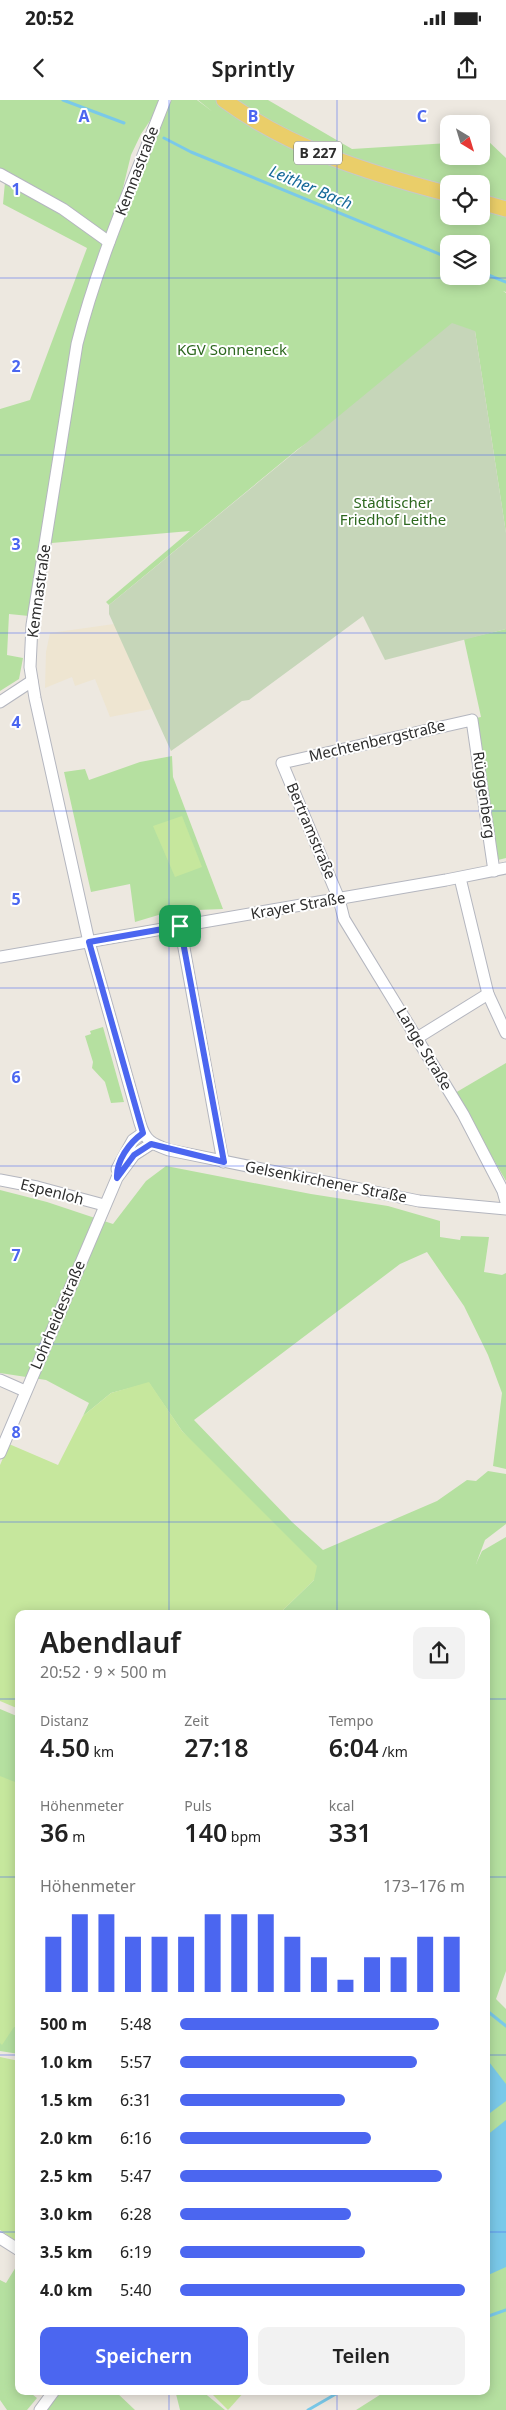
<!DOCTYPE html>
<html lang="de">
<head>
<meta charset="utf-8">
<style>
	:root { --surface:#fff; --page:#f2f2f2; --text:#222; --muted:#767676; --accent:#4b66f0 }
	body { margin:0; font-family:"Noto Sans",sans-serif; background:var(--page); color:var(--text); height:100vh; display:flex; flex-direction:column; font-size:19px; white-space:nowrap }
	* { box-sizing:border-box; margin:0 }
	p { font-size:16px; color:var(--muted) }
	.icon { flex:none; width:28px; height:28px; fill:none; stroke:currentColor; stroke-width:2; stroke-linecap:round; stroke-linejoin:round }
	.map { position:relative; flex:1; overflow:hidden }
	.details { position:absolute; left:15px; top:1510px; width:475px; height:785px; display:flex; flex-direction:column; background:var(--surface); border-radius:10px; box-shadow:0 2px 12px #0003 }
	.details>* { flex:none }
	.needle { width:32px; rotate:142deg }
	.buttons { position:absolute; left:440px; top:15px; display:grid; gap:10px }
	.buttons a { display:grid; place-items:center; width:50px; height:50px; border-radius:10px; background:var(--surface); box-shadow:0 2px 12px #0003; font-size:25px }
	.pin { position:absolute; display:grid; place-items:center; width:42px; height:42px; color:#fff; margin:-21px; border-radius:10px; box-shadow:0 2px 8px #0006 }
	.round { display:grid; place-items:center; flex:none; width:52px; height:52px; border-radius:10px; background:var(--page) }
	.overview { display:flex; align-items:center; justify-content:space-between; height:85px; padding:0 25px }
	h1 { font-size:28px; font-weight:600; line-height:38px }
	.metrics { display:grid; grid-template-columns:repeat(3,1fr); gap:8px; height:85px; padding:5px 25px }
	.metrics div { display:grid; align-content:center }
	.metrics b { font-size:25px; font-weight:600 }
	.metrics small { font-size:14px; font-weight:400 }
	.metrics p { font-size:14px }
	.chart { height:140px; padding:10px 25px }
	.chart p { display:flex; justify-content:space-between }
	.chart svg { width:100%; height:90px; margin-top:5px; stroke:var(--accent); stroke-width:6 }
	.primary-button { display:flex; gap:10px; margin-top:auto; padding:10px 25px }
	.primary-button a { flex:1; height:58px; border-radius:10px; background:var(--accent); color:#fff; font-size:20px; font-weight:600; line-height:58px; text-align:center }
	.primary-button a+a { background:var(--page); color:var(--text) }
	ul { padding:0 25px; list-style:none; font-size:16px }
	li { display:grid; grid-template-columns:80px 60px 1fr; align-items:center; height:38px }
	li i { height:12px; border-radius:6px; background:var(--accent) }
	.status { display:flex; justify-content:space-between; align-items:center; height:35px; padding:0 25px; background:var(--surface); direction:ltr }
	.status svg { height:14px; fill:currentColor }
	header { display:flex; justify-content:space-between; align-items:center; height:65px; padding:0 25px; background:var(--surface); font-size:22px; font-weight:600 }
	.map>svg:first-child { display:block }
	.education { fill:#eee5d1 }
	.green { fill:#b5e0a0; fill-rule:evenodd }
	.cemetery { fill:#c6d6b9 }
	.pitch { fill:#c6e79d }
	.water { fill:#7ac9e9 }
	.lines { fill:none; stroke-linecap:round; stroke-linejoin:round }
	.stream { stroke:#7ac9e9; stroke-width:3 }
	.minor-casing { stroke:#b4b6bf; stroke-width:13 }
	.major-casing { stroke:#c8c8c8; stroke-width:17 }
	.minor { stroke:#fff; stroke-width:11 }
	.major { stroke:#eace69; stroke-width:15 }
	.route-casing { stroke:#fff; stroke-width:10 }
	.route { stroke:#4b66f0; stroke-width:6 }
	.grid { fill:none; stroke:#4b66f0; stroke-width:1; stroke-opacity:0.55 }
	.labels { text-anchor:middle; stroke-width:4; stroke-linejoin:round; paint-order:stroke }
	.shield { fill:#fff; stroke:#6c6c6c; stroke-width:1 }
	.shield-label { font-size:14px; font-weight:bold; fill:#2d2d2d }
	.street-label { font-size:15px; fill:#2d2d2d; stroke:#fff }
	.park-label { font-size:15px; fill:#2d681f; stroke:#fff }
	.water-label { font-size:16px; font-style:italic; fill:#156999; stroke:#fff }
	.grid-label { font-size:16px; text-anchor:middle; font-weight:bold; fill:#4b66f0; stroke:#fff; stroke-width:4; stroke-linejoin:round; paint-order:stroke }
</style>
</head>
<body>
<div class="status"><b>20:52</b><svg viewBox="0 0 49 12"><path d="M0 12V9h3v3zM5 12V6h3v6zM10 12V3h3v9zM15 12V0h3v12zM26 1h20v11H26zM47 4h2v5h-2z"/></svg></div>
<header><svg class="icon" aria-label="back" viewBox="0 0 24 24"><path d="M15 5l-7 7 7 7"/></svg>Sprintly<svg class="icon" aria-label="share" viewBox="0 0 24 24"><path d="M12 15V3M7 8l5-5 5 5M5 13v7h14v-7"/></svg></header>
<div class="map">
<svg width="506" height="2310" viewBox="0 0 506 2310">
	<rect width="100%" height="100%" fill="#ede8e0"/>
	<path class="education" d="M114 524 152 609 110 617 95 579 75 586 72 577 45 588 46 552 50 533Z"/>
	<g class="green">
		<path d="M0 0H164L141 34 131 55 112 133 165 0H197L213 12 198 0H222L267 29 449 95V116H481V104L506 110V192L503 191 506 193V433L475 231 298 349 109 505 106 502 190 431 40 444 29 516 9 514 7 555 23 558 19 579 0 591V309L30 300 87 148 3 104 6 71 0 69ZM449 144H481V176H449Z"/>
		<path d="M226 0H268L352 49 449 43V56H481V39H486L506 58V106L481 99V84H449V91L351 65Z"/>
		<path d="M506 529V758L498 760 476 618 481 617 464 539Z"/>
		<path d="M172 656 173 677 223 809 172 811 135 822 130 784 91 792 64 672 85 669 89 680 140 662Z"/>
		<path d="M103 927 124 1002 111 1003 105 982 92 968 93 962 85 936 91 934 90 931Z"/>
		<path d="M506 963V1081L455 993Z"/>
		<path d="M166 1066 311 1094 388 1106 440 1121V1137L460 1140 461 1136 489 1137 484 1172 502 1175 506 1173V1369L493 1366 502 1293 488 1255 464 1206 427 1152 400 1164 194 1320 292 1422 323 1450 437 1401 467 1380 476 1381 488 1371 506 1374V1424L485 1440 476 1464 482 1451 506 1437V1871L496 1899 506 1909V2310H356L386 2291H486V1514H279L314 1480 182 1331 149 1283 111 1293 83 1316 89 1303 46 1280 0 1273V1090L47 1102 113 1124 146 1081Z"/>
		<path d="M0 1609 19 1617V1954L0 1951Z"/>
		<path d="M19 2162V2179L16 2183 19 2186V2291H28L37 2298 27 2310H7L0 2300V2180L6 2183Z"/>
		<path d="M59 2291H115L135 2310H45Z"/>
		<path d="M173 2291H202L225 2310H180L176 2294Z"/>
	</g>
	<path class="cemetery" d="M452 223 475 231 506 433V529L385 560 363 516 249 600 242 601 171 651 109 514V505Z"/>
	<g class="pitch">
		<path d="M182 716 202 767 175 777 153 726Z"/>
		<path d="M149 1282 182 1331 317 1466 314 1480 279 1514H19V1609L0 1601V1365L9 1344 58 1365 83 1316 111 1293Z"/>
		<path d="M0 1676 15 1682 19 1678V1927H14L2 1945 0 1943Z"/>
		<path d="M0 1957 19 1961V2143L0 2130Z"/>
		<path d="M209 2291H245L228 2310Z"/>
	</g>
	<g class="water">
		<path d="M486 1958 506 1984V2001L486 2016Z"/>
		<path d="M506 2020V2167L486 2176V2036Z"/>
	</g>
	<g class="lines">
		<g class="stream">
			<path d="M63 0 124 23"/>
			<path d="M164 38 191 52 449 158"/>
			<path d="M481 172 506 182"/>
			<path d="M486 1910 506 1926"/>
			<path d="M486 2217 506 2210"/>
			<path d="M308 2310 341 2291"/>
		</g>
		<g class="minor-casing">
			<g id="minor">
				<path d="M165 0C134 80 98 160 77 244L32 525 30 567 35 598 89 842 140 1023C145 1041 152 1044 169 1050L419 1101 506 1109"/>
				<path d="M0 74 63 109 109 142"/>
				<path d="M0 602 32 581"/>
				<path d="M494 771 472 620 282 663 339 799 344 819 463 1014 503 1091 506 1102"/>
				<path d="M460 778 488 894 506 933"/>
				<path d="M180 826 223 1062"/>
				<path d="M0 857 446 780 506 768"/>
				<path d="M417 938 488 894"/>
				<path d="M117 1069 133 1040 143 1033"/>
				<path d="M0 1080 37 1087 104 1105"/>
				<path d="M0 1280 25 1291"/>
				<path d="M0 1353 117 1078 134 1055 151 1044"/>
				<path d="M0 2138 19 2150"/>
				<path d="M40 2310 54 2291"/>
			</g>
		</g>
		<g class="major-casing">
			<g id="major">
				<path d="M224 0C291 49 369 73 449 94"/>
				<path d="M481 102 506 109"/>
			</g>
		</g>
		<use href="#minor" class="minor"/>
		<use href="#major" class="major"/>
	</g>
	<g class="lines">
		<g class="route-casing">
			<path id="route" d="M180 826 224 1062 151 1044 134 1055 117 1078C116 1061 129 1043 143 1033L89 842Z"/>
		</g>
		<use href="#route" class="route"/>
	</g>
	<path class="grid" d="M169 0V1514M337 0V1514M0 178H506M0 355H506M0 533H506M0 711H506M0 888H506M0 1066H506M0 1244H506M0 1422H506M0 1599H19M486 1599H506M0 1777H19M486 1777H506M0 1955H19M486 1955H506M0 2132H19M486 2132H506M169 2291V2310M337 2291V2310"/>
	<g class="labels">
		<rect class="shield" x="294" y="41.5" width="48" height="23" rx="4"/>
		<g class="shield-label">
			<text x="318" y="58">B 227</text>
		</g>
		<g class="street-label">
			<text transform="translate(137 71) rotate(-69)" y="5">Kemnastraße</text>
			<text transform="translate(39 491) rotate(-82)" y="5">Kemnastraße</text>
			<text transform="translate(377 641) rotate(-13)" y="5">Mechtenbergstraße</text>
			<text transform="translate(484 695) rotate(82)" y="5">Rüggenberg</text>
			<text transform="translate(311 731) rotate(67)" y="5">Bertramstraße</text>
			<text transform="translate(298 806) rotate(-10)" y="5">Krayer Straße</text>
			<text transform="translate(424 949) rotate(59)" y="5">Lange Straße</text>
			<text transform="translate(326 1082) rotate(11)" y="5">Gelsenkirchener Straße</text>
			<text transform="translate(52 1092) rotate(14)" y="5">Espenloh</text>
			<text transform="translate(58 1215) rotate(-67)" y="5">Lohrheidestraße</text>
		</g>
		<g class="park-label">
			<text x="232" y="255">KGV Sonneneck</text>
			<text x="393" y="408">Städtischer<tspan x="393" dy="17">Friedhof Leithe</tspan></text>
		</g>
		<g class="water-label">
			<text transform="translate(311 87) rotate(23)" y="6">Leither Bach</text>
		</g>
	</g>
	<g class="grid-label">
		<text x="84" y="22">A</text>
		<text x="253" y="22">B</text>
		<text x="422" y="22">C</text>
		<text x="16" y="95">1</text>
		<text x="16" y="272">2</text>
		<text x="16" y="450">3</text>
		<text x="16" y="628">4</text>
		<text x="16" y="805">5</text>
		<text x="16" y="983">6</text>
		<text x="16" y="1161">7</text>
		<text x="16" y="1338">8</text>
	</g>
</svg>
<div class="buttons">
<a><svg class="needle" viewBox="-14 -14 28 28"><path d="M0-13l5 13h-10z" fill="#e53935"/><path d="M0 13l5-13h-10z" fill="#767676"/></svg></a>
<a><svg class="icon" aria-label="locate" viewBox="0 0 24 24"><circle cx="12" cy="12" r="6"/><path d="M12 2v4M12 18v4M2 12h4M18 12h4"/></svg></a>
<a><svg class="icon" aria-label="layers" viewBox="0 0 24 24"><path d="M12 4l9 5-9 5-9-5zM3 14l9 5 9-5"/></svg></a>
</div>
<div class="pin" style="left:180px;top:826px;background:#1e9e55"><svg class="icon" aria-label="arrive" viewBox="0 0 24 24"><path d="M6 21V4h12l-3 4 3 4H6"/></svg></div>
<section class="details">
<div class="overview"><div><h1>Abendlauf</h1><p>20:52 · 9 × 500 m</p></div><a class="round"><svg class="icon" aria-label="share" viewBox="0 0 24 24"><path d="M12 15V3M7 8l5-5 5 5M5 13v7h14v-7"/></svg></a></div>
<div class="metrics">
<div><p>Distanz</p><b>4.50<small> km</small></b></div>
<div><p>Zeit</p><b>27:18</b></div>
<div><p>Tempo</p><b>6:04<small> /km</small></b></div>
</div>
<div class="metrics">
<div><p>Höhenmeter</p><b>36<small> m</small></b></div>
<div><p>Puls</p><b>140<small> bpm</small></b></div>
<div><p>kcal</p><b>331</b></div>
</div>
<div class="chart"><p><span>Höhenmeter</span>173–176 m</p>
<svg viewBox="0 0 160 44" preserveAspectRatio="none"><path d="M5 44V17M15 44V6M25 44V6M35 44V17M45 44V17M55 44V17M65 44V6M75 44V6M85 44V6M95 44V17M105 44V27M115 44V38M125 44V27M135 44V27M145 44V17M155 44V17"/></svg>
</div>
<ul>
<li><b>500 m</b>5:48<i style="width:91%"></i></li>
<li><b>1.0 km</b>5:57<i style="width:83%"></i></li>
<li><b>1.5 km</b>6:31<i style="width:58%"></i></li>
<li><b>2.0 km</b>6:16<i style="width:67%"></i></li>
<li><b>2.5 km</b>5:47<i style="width:92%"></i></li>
<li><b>3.0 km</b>6:28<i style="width:60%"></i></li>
<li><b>3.5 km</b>6:19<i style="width:65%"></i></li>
<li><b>4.0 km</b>5:40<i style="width:100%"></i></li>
</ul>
<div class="primary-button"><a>Speichern</a><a>Teilen</a></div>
</section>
</div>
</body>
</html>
